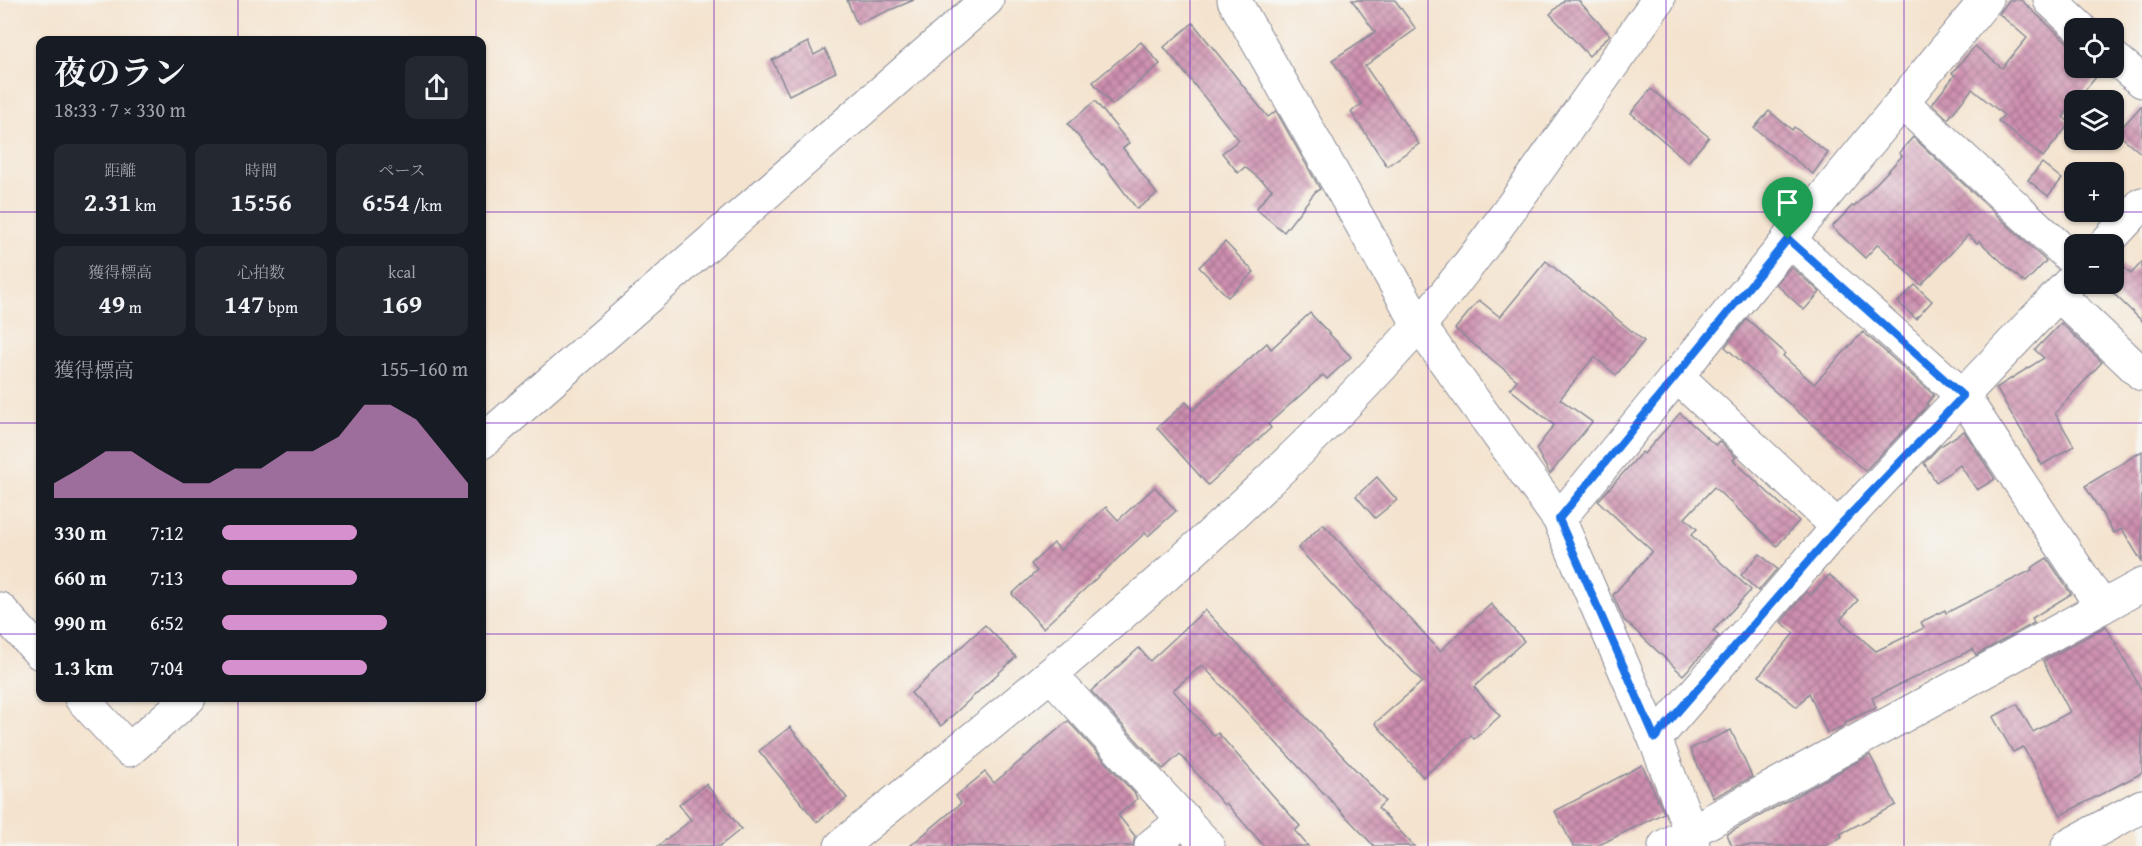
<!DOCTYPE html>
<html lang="ja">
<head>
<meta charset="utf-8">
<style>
	:root { --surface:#171b24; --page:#242831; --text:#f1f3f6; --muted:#9ea1a6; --accent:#d690ce }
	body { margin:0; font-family:"Gentium Book Plus","Noto Serif JP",serif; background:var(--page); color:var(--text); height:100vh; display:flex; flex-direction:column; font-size:22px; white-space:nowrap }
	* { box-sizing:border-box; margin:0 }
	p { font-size:20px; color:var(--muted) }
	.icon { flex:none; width:33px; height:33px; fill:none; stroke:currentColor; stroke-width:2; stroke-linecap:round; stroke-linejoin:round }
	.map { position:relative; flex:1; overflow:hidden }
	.details { position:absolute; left:36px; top:36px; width:450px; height:666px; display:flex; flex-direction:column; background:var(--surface); border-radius:12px; box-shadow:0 2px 4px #0004 }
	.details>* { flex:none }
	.buttons { position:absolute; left:2064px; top:18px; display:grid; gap:12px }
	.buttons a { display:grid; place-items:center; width:60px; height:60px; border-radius:12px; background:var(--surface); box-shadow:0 2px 4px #0004; font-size:30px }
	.pin { position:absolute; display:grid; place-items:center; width:51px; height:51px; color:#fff; margin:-62px -26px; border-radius:50% 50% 50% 0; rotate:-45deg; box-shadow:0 0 6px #0007 }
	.pin .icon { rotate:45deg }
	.round { display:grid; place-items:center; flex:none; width:63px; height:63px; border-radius:12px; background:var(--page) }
	.summary { display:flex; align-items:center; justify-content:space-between; height:102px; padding:0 18px }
	h1 { font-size:33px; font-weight:700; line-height:45px }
	.figures { display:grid; grid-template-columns:repeat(3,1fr); gap:9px; height:102px; padding:6px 18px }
	.figures div { display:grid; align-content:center; border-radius:12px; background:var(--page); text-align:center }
	.figures b { font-size:26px; font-weight:700 }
	.figures small { font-size:16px; font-weight:400 }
	.figures p { font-size:16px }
	.chart { height:168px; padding:12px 18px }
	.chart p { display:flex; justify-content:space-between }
	.chart svg { width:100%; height:108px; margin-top:6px; fill:var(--accent); opacity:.7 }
	ul { padding:0 18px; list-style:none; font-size:20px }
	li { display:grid; grid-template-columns:96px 72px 1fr; align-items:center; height:45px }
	li i { height:15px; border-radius:8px; background:var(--accent) }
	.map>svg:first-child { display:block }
	.building { fill:url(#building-cross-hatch) }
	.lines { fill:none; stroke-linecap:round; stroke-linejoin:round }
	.minor-casing { stroke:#888996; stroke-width:35 }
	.minor { stroke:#fff; stroke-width:33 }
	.route-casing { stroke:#fff; stroke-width:12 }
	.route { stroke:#1a73e8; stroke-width:8 }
	.grid { fill:none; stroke:#7b2cbf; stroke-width:1.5; stroke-opacity:0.55 }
</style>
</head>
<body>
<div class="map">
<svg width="2142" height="846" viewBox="0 0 2142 846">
	<defs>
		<pattern id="building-cross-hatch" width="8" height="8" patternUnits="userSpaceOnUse" patternTransform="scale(1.5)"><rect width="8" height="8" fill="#cd8fae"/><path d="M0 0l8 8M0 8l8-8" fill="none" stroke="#a67591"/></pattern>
	</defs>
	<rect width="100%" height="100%" fill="#f6f6f2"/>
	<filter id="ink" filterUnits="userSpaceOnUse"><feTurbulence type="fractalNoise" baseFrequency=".0167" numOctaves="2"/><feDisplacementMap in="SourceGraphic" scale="12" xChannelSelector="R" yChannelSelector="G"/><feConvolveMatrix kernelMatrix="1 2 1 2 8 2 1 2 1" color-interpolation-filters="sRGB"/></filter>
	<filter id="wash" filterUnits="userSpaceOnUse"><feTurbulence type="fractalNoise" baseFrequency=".008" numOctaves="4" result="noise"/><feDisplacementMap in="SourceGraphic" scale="24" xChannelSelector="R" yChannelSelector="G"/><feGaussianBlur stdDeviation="1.35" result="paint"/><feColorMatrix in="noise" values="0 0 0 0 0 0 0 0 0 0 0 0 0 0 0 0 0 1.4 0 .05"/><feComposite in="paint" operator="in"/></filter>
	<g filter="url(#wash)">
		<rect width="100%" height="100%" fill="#f4e3ce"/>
		<g id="blocks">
			<g class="building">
				<path d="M847 0H914L857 24Z"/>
				<path d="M1352 0H1395L1416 29 1365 66 1419 144 1387 166 1351 112 1362 104 1332 60 1375 32Z"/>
				<path d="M1565 0H1578L1610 35 1589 56 1550 14Z"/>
				<path d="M2009 0H2021L2067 42 2074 46V68H2098L2101 71 2077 100H2074V103L2063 117 2070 123 2043 157 1998 121 2004 115 1972 89 1948 119 1932 104 1955 75 1952 73 1975 46 2002 68 2027 38 1999 14Z"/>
				<path d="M1193 23 1268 117 1276 111 1320 189 1315 192 1284 232 1256 209 1272 189 1245 167 1238 173 1222 153 1239 140 1164 47Z"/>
				<path d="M808 42 814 55 825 49 836 72 789 95 772 60Z"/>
				<path d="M1141 42 1160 64 1112 105 1093 82Z"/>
				<path d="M1651 89 1709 137 1688 162 1631 113Z"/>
				<path d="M1095 101 1129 143 1123 148 1157 194 1137 209 1103 164 1102 165 1068 124Z"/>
				<path d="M2142 105V154L2117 133Z"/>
				<path d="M1769 111 1792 130 1794 127 1828 153 1813 174 1754 128Z"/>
				<path d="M1913 137 2046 261 2025 283 1979 241 1977 243 1968 235 1921 285 1878 244 1865 258 1832 227 1852 206 1854 207 1902 156 1899 153Z"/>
				<path d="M2042 163 2062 179 2048 196 2028 180Z"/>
				<path d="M1225 242 1254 272 1228 297 1199 267Z"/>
				<path d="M2115 259 2131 274 2142 262V321L2114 294Z"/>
				<path d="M1546 261 1644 341 1616 375 1594 357 1560 399 1592 422 1550 474 1536 449 1554 425 1510 389 1517 380 1455 329 1479 300 1500 317Z"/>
				<path d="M1791 267 1820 292 1804 310 1776 284Z"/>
				<path d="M1915 285 1932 301 1916 319 1898 302Z"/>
				<path d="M1310 313 1351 357 1327 379 1323 375 1268 424 1271 428 1208 485 1157 428 1186 402 1193 410 1267 343 1271 349Z"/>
				<path d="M1747 319 1785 353 1783 356 1814 384 1863 332 1934 395 1926 404 1928 405 1865 471 1725 347Z"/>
				<path d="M2061 323 2102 362 2055 413 2074 446 2042 465 1996 388 2044 358 2035 350Z"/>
				<path d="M1680 413 1715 445 1719 441 1736 457 1733 460 1799 521 1777 546 1714 487 1685 518 1697 529 1691 535 1751 590 1713 631 1719 636 1683 675 1624 620 1613 595 1652 551 1598 501 1642 452 1644 454Z"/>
				<path d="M1964 431 1995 479 1977 490 1960 465 1936 482 1924 463 1939 447Z"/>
				<path d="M2142 451V562L2122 529 2114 533 2085 486Z"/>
				<path d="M1377 477 1397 500 1375 518 1356 496Z"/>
				<path d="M1155 487 1176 511 1148 536 1145 533 1043 628 1012 594 1037 571 1031 564 1054 543 1060 550 1106 507 1118 520Z"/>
				<path d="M1323 524 1440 651 1491 604 1524 641 1474 687 1500 716 1474 739 1471 735 1423 777 1375 723 1422 682 1298 548Z"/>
				<path d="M1760 554 1777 569 1758 591 1741 575Z"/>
				<path d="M2047 558 2071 594 2032 618 2034 623 1976 655 1973 649 1872 698 1876 708 1845 722 1846 725 1827 733 1809 693 1797 707 1759 676 1794 633 1781 622 1807 592 1811 595 1829 575 1858 600 1840 620 1876 651 1924 628 1921 622 1945 610 1946 613 2032 570 2031 568Z"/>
				<path d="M1205 610 1385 801 1378 808 1414 846H1374L1202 665 1173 690 1214 736 1218 733 1300 826 1295 831 1308 846H1264L1226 803 1224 805 1180 754 1163 769 1091 691 1139 648 1150 661Z"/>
				<path d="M985 625 1016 657 941 726 911 693Z"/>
				<path d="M2106 626 2142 691V773L2061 815 2023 747 2013 752 1993 717 2017 704 2033 732 2070 712 2043 661Z"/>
				<path d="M1068 721 1135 794 1137 799 1118 815 1135 836 1133 846H910L961 803 956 796 985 772 994 783Z"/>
				<path d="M790 727 847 798 817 822 759 751Z"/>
				<path d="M1731 730 1752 777 1713 798 1690 749Z"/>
				<path d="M1870 755 1896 805 1840 834 1842 837 1825 846H1732L1727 834Z"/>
				<path d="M1642 765 1664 813 1597 846H1573L1555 811Z"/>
				<path d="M706 784 741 829 720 846H658L691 820 679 805Z"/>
			</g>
		</g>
	</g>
	<g filter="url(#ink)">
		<use href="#blocks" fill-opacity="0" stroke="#888996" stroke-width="1.5"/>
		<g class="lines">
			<g class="minor-casing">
				<g id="minor">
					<path d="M1234 0 1419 325 1559 519 1655 739 1691 832 1693 846"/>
					<path d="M2050 0 2080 28"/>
					<path d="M2114 58 2142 81"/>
					<path d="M1902 102 2074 261"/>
					<path d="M1788 239 1963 396 2102 607"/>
					<path d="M2105 244 2142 204"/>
					<path d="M2059 295 2142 374"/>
					<path d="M1677 376 1838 527"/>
					<path d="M482 442 987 0"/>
					<path d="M1559 519 1986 0"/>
					<path d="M0 609 40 653"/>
					<path d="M1051 675 1208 846"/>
					<path d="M81 698 129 750 189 698"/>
					<path d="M1655 739 1838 527 2074 278"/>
					<path d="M841 846C1041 683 1247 520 1419 325 1471 266 1516 201 1562 136 1594 90 1626 45 1658 0"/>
					<path d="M1151 846 1185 819"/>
					<path d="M1665 846 2142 585"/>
					<path d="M2068 846 2142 806"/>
				</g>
			</g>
			<use href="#minor" class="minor"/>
		</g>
	</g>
	<g class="lines" filter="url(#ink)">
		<g class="route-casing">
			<path id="route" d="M1788 239 1963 396 1838 527 1655 738 1559 519Z"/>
		</g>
		<use href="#route" class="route"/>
	</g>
	<path class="grid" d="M238 0V40M476 0V40M714 0V846M952 0V846M1190 0V846M1428 0V846M1666 0V846M1904 0V846M0 212H40M482 212H2074M2074 212H2114M2114 212H2142M0 423H40M482 423H2142M0 634H40M482 634H2142M238 698V846M476 698V846"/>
</svg>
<div class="buttons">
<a><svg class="icon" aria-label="locate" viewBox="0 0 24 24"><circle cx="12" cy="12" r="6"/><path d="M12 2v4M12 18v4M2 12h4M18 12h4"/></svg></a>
<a><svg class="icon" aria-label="layers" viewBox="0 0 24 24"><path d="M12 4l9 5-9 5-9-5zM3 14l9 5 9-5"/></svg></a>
<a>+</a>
<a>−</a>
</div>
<div class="pin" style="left:1788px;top:239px;background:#1e9e55"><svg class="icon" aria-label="arrive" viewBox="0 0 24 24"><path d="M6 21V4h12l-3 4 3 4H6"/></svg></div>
<section class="details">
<div class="summary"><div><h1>夜のラン</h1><p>18:33 · 7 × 330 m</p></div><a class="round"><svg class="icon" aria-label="share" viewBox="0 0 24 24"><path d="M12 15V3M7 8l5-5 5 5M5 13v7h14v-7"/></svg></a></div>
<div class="figures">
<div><p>距離</p><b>2.31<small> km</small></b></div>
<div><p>時間</p><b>15:56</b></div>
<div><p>ペース</p><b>6:54<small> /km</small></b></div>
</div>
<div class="figures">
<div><p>獲得標高</p><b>49<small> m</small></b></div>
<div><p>心拍数</p><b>147<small> bpm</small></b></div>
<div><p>kcal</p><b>169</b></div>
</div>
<div class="chart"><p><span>獲得標高</span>155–160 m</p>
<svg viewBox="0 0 160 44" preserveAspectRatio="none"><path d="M0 44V38L10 32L20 25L30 25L40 32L50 38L60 38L70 32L80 32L90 25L100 25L110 19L120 6L130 6L140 12L150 25L160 38V44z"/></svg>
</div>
<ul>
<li><b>330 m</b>7:12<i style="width:55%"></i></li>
<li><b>660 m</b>7:13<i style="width:55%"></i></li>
<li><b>990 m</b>6:52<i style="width:67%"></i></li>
<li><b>1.3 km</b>7:04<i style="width:59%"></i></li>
</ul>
</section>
</div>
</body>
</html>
